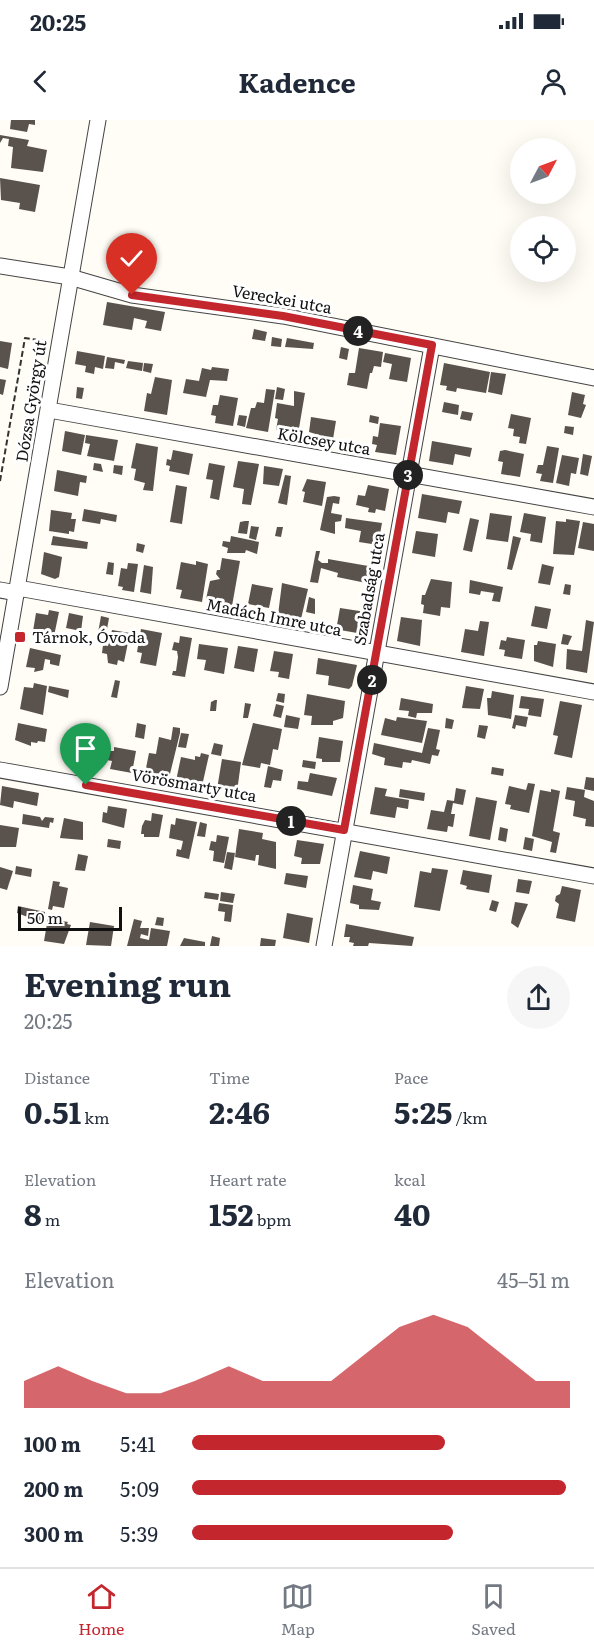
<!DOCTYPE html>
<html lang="en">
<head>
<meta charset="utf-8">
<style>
	:root { --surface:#fff; --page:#f6f6f7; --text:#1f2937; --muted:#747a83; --line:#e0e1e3; --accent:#c4262e }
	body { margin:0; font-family:Literata,serif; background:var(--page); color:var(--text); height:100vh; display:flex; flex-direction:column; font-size:22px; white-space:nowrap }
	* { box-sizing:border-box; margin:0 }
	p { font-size:20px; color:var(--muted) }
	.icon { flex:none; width:33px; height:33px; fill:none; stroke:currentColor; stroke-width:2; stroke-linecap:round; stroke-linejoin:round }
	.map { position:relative; height:826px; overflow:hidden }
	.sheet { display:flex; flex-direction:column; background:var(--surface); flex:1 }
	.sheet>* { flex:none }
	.needle { width:39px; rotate:49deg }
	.controls { position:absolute; left:510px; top:18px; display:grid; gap:12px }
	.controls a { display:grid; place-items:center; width:66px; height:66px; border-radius:50%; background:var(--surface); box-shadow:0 6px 24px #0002; font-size:30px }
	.scale { position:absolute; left:18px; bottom:15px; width:104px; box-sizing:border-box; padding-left:6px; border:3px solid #111; border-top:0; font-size:16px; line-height:21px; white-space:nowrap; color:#111; -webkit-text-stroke:4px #fff; paint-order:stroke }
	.pin { position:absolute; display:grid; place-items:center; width:51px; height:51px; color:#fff; margin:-62px -26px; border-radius:50% 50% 50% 0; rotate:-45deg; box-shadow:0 0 6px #0007 }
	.pin .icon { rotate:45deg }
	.km { position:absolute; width:30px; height:30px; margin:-15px; border-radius:50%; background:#222; color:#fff; font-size:16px; line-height:30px; text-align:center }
	.round { display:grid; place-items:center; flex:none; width:63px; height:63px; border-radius:32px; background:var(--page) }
	.head { display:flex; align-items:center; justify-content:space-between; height:102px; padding:0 24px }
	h1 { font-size:33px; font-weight:700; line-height:45px }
	.metrics { display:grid; grid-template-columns:repeat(3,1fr); gap:9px; height:102px; padding:6px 24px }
	.metrics div { display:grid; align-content:center }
	.metrics b { font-size:30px; font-weight:700 }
	.metrics small { font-size:16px; font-weight:400 }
	.metrics p { font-size:16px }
	.chart { height:168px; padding:12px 24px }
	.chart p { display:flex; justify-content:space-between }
	.chart svg { width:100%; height:108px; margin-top:6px; fill:var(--accent); opacity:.7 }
	ul { padding:0 24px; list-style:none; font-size:20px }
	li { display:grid; grid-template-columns:96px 72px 1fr; align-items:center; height:45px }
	li i { height:15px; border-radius:8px; background:var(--accent) }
	.status { display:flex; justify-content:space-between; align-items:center; height:42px; padding:0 30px; background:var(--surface); direction:ltr }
	.status svg { height:16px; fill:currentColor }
	header { display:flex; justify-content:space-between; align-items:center; height:78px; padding:0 24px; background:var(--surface); font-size:27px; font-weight:700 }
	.tabs { display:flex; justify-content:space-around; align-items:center; height:84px; border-top:2px solid var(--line); background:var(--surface); font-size:16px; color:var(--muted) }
	.tabs a { display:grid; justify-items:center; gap:3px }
	.tabs .selected { color:var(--accent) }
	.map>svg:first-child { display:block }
	.building { fill:#5a524d }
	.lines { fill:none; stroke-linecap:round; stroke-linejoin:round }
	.minor-casing { stroke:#444; stroke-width:17 }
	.path { stroke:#333; stroke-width:2; stroke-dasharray:6 3; stroke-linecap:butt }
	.minor { stroke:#fff; stroke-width:15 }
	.route-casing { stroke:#fff; stroke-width:12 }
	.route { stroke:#c4262e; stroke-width:8 }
	.poi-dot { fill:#c4262e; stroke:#fff; stroke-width:2 }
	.labels { text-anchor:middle; stroke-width:6; stroke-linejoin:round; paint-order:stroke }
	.street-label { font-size:16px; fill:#111; stroke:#fff }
	.poi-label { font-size:16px; fill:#111; stroke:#fff; text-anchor:start }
</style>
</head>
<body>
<div class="status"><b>20:25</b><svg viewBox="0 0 49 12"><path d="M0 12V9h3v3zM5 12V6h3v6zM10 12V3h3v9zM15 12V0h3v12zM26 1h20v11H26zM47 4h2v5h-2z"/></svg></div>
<header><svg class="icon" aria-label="back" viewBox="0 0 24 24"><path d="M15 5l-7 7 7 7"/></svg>Kadence<svg class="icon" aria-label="person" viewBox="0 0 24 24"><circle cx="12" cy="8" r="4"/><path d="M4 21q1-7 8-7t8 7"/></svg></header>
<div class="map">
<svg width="594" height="826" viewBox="0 0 594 826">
	<rect width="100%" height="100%" fill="#fffdf5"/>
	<g class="building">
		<path d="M11 0H35V5L29 4 27 12 10 9Z"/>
		<path d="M0 15 29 20 27 26 47 30 43 52 11 48 13 27 8 26 9 19 3 18 0 23Z"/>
		<path d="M0 58 40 65 35 92 19 89 20 83 1 80Z"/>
		<path d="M107 182 165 192 161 211 145 208 147 201 134 198 132 210 103 205Z"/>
		<path d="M254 209 267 212 265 221 252 219Z"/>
		<path d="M272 217 282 219 281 227 271 226Z"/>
		<path d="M287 218 314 223 313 229 285 227Z"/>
		<path d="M0 221 12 223 8 249 0 247Z"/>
		<path d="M341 227 349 229 347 240 339 238Z"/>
		<path d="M359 228 383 232 381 247 374 246 372 253H370L367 269 347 265 349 253H355Z"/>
		<path d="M77 231 105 236 103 249 95 247 94 254 85 252 86 246 75 244Z"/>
		<path d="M385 233 411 238 407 262 389 259 392 244 383 242Z"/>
		<path d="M107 237 125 240 124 244 115 242 114 249 105 248Z"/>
		<path d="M128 241 143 243 142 251 126 248Z"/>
		<path d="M144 243 153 244 151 253 143 251Z"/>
		<path d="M444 243 490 252 486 273 457 268 456 272 446 270 447 266 440 265Z"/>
		<path d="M212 247 229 249 227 261 210 260 206 277 183 273 186 259 199 261 202 248 211 250Z"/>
		<path d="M491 252 506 254 502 275 488 272Z"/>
		<path d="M155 257 172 260 167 295 144 291 147 273 151 274Z"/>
		<path d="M0 259 6 260 3 275 0 274Z"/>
		<path d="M77 267 84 268 82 279 76 278Z"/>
		<path d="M277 267 285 269 283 280 275 279Z"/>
		<path d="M266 269 275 270 268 312 246 308 251 288H255L257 282 264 283Z"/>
		<path d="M294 271 305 273 298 314 276 310 278 299 275 298 277 283 294 286Z"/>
		<path d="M572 272 585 275 583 284 586 285 581 298 568 295Z"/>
		<path d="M220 275 238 278 233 306 215 303 216 296 211 295 213 285H218Z"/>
		<path d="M444 282 459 285 458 295 442 292Z"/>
		<path d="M462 291 473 293 471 301 460 299Z"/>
		<path d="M511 294 531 298 526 324 519 323 520 317 513 316 514 309 508 308Z"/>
		<path d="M239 295 247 296 245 307 237 305Z"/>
		<path d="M370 295 379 297 378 304 369 302Z"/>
		<path d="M311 297 336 301 333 319 309 312Z"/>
		<path d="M380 303 401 306 396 335 375 332 377 325 372 324 373 316 378 317Z"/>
		<path d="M565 306 574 307 573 315 564 313Z"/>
		<path d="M65 311 85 315 81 335 62 331Z"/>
		<path d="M86 315 118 320 114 341 87 336 90 324 85 323Z"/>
		<path d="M432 321 472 328 470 337 455 334 453 345 429 341Z"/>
		<path d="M136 323 158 327 153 371 143 370 145 363 134 360 136 349 131 348Z"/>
		<path d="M547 326 559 328 553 363 540 361 542 354 536 353 538 345H543Z"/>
		<path d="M173 330 193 334 189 355 169 351 170 346 166 345 167 339 171 340Z"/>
		<path d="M505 330 524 334 520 357 501 354 503 342 498 341 500 331Z"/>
		<path d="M583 334 592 336 588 356 580 354Z"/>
		<path d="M562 335 579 338 576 354 571 353 569 366 556 363Z"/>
		<path d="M238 341 259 344 251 385 242 384 244 369 233 367Z"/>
		<path d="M94 343 101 344 103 352 93 350Z"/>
		<path d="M209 343 225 346 219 380 210 378 213 360 206 359Z"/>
		<path d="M114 345 123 346 122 355 113 353Z"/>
		<path d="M264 346 283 349 279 366 263 364Z"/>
		<path d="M57 350 87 356 86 363 80 362 78 376 54 371Z"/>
		<path d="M285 355 291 356 287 385 278 383Z"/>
		<path d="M307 359 326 362 322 386 303 382 305 372 302 371Z"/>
		<path d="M176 365 187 367 182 404 170 402Z"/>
		<path d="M368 365 389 369 385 391 376 389 375 393 368 392 369 388 356 385 358 375 365 376Z"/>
		<path d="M422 374 462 381 459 394 448 392 446 403 418 398Z"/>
		<path d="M334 376 340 377 339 384 333 383 331 393 342 395 341 401 335 402V414L320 410 327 377Z"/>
		<path d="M84 389 117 395 116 402 101 399 100 404 82 401Z"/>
		<path d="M51 390 72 393 71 399H76L74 412 69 411V414L49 411Z"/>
		<path d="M490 393 512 396 508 422 486 419Z"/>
		<path d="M524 393 546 397 542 423 530 421 531 414 520 412Z"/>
		<path d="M346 398 382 403 378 425 359 422 361 411 345 408Z"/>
		<path d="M470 398 479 400 472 432 463 430Z"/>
		<path d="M566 399 580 401 574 435 553 434 556 401 566 402Z"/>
		<path d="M245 401H249L247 414 238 413 240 402Z"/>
		<path d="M583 402 594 404V431L578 428Z"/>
		<path d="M251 406 259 407 256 420 249 418Z"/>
		<path d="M277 407H283L281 417 275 416Z"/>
		<path d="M416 411 438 414 435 437 412 433Z"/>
		<path d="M53 416 88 422 87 429 51 425Z"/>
		<path d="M231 416 259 422 257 434 246 430 245 433H227L228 428 222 426 223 421 230 422Z"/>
		<path d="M513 416 521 418 512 450 507 449Z"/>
		<path d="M137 423 145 425 143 433 136 431Z"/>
		<path d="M316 431H320L318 440 322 443H328V439L374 447 371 464 337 457 338 453 321 448 318 463 310 462Z"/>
		<path d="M44 432 62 437 59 457 55 459 41 454Z"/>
		<path d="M222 438 240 441 232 486 206 479 210 461 220 459 216 454 217 450H220Z"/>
		<path d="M196 441 208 444 202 482 180 478 182 470 176 469 181 442 196 445Z"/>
		<path d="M108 442 114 443 113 455 106 454Z"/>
		<path d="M128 443 138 444 134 472 122 470 123 467 118 466 121 448 127 449Z"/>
		<path d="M542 444 554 447 550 465 538 463Z"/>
		<path d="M144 445 153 447 151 474 140 472Z"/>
		<path d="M431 459 452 462 450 488 441 487 440 496 423 493 424 485 421 484 422 475H425Z"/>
		<path d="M470 460 503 467 500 482 492 481 494 473 481 471 480 475 469 473Z"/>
		<path d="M282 463 308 469 301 499 278 495Z"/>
		<path d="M252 464 273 468 269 488 248 484Z"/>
		<path d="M565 464 571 465 570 475 563 474Z"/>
		<path d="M309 477 315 479V494L306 492Z"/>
		<path d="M535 486 551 489 547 509 531 506Z"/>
		<path d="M340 488 366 492 363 514 340 510 341 505H337Z"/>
		<path d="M49 490 59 492 54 516H51L50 520 41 518 42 514 33 511 36 493 48 495Z"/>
		<path d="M69 493 83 496 81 511 66 508Z"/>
		<path d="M101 496 109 498 106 515 98 513Z"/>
		<path d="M401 497 422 500 420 526 397 521Z"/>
		<path d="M586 500 594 502 587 553 566 549 567 529 582 531Z"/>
		<path d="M480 501 489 502 484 536 461 532 465 509 478 511Z"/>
		<path d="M141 509 162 513 156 546 140 543 142 533 137 532Z"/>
		<path d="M112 510 130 513 124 542 118 540 117 545 108 543 107 534 102 533 103 525 108 526Z"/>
		<path d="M563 514 572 516 568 525 561 524Z"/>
		<path d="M180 516 192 518 185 557 172 555 173 551H176L178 537 177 531 172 530 174 522 179 523Z"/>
		<path d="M507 517 525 520 522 539 504 536 505 530 499 529 501 520 506 521Z"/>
		<path d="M538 521 556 524 553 547 534 541V525H537Z"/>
		<path d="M199 524 228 528 224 554 204 550 206 540 197 539Z"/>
		<path d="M238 526 258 529 254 552 234 548Z"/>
		<path d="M30 528 61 535 59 546 50 544V540L45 539 43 550 34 552 35 548 26 547Z"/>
		<path d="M274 531 293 534 289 559 278 557 279 552 270 551Z"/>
		<path d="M318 538 357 545 352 566 349 569 328 565 329 556 316 554Z"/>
		<path d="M115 560 120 561 117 578 111 577Z"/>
		<path d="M34 563 47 566 43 595 20 589 24 567 33 568Z"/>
		<path d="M49 566 69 570 68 578 48 572Z"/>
		<path d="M466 566 484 569 480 589 462 588Z"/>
		<path d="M492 571 514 575 511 599 488 595 487 578H491Z"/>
		<path d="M278 573 285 574 284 583 276 581Z"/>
		<path d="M307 574 345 581 343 598 333 601V605H311L312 596 304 595Z"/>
		<path d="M521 576 544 579 541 597 528 595 529 589 519 588Z"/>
		<path d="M401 578 433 584 432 593H417L416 598 408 596 409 591 399 590Z"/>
		<path d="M215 580H217L216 591H210L211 582Z"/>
		<path d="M560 581 582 585 572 638 554 634 558 616 553 615Z"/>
		<path d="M245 583 251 584 248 598H243Z"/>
		<path d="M276 584 284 586 281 598 273 596Z"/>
		<path d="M286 595 300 598 298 609 284 607Z"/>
		<path d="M515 595 528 597 526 607 516 605 515 609 512 608Z"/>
		<path d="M397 597 427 601 422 623 381 615 385 598 396 601Z"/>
		<path d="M446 598 454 600 452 609 445 608Z"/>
		<path d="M18 603 47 609 45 622 38 621 37 623 31 622V626L15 620Z"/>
		<path d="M137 603 146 605 144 619 135 617Z"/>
		<path d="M253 603 282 609 278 630 273 629 270 645 261 643 260 648 242 645Z"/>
		<path d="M81 605 88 606 85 624 77 623Z"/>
		<path d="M479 605 488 606 485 619 477 617Z"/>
		<path d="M173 607 180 608V613L169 658 145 653 149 633 156 634 159 617 171 620Z"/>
		<path d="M428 608 440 610 436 629 440 630 438 636 432 635 430 644 412 640 411 643 403 642 402 648 384 645 385 638 372 634 374 623 422 633Z"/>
		<path d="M70 612 77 613 75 626 68 625Z"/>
		<path d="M181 613 189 614 186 628 178 627Z"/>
		<path d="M319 617 343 621 340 642H322V639L316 638Z"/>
		<path d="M214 623 223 625 221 636 211 634Z"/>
		<path d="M79 626 102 632 100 643 92 646 90 653 82 652 84 644 76 643Z"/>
		<path d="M114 627 136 631 132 653 110 649 112 641 107 640 109 631H114Z"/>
		<path d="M201 633 209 635 202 666 176 661 181 637 195 640V636L200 637Z"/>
		<path d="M222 639 241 642 237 672 217 669Z"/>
		<path d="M303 640 316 642 315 649 302 647Z"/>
		<path d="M268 646 283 650 281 661 273 660 271 668 264 667Z"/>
		<path d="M492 647 504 649 503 656 491 654Z"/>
		<path d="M310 653 337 658 332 676 297 669 298 661 308 662Z"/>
		<path d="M586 657 594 658V671L584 669Z"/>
		<path d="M528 663 535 664 529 693 510 689 511 685 505 684 509 666 526 670Z"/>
		<path d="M2 666 39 673 37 686 14 681 13 688 0 685Z"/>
		<path d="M375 667 387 669 385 676 409 680 408 689 397 687 395 698 370 694Z"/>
		<path d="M567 667 585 670 584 677 594 681V707L585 706 586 699 573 696 575 681 565 679Z"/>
		<path d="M456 668 466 670 463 685 453 683 451 694H455L453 707 448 706 447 712 427 709 431 690 444 692 447 680 454 681Z"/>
		<path d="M400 669 425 673 424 681 399 677Z"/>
		<path d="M551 669 560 671 553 711 560 713 556 733 550 732 552 722 532 716 540 670 551 672Z"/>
		<path d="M476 677 497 681 490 720 469 716Z"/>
		<path d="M108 686 127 689 124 708 102 702 103 692 107 693Z"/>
		<path d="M152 693 163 695 159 717H144V714H141L142 706 145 700 151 701Z"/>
		<path d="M23 694 40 697 42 701 45 697 54 698 53 703 50 702 49 708 22 704Z"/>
		<path d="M64 698 83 702V720L60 718Z"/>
		<path d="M176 698 197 702 189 739 176 736 177 729 181 730 183 721 169 718 171 704 175 705Z"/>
		<path d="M200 702 207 704 205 717 197 716Z"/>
		<path d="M0 705 19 708 16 727H0Z"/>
		<path d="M500 707 508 709 506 722 498 720Z"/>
		<path d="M239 709 263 713 262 719 276 722V749L258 745 259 735H256L255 741 235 737Z"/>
		<path d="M217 715 229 717 224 743 213 741 214 731 209 730 211 721 216 722Z"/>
		<path d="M525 717 534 719 532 731 523 729Z"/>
		<path d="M108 719 121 721 120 729 107 727Z"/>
		<path d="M297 720 324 724 320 744H301L302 738 294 736Z"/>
		<path d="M360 731 390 737 387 754 373 751 371 760 354 757Z"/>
		<path d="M227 732 235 733 232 750 224 748Z"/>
		<path d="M78 734 88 736 85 751 75 750Z"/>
		<path d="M16 746 32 749 31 757 15 754Z"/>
		<path d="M0 747 13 751 7 770 0 768Z"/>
		<path d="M432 748 448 750 440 791 414 787 420 751 431 753Z"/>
		<path d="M463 750 492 755 489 773 466 769 467 766 460 764Z"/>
		<path d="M286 753 308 756 306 768 284 764Z"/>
		<path d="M518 759 532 761 529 774 516 772Z"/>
		<path d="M53 761 60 762 59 766 68 768 64 788 53 786 52 790 48 789Z"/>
		<path d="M353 765 373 769 371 780 381 782 379 790 359 789V785L350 783Z"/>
		<path d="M562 766 581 770 575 802 556 798 559 784 555 781 556 776 560 774Z"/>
		<path d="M205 772 219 774 218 780 204 778Z"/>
		<path d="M221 772 235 774 233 783 220 781Z"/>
		<path d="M492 780 499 782 496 792 489 790Z"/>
		<path d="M515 782 528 784 518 808 511 803Z"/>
		<path d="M219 783 233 785 231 802 224 801 225 792 218 791Z"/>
		<path d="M18 786 45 792V802L36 800 37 795 34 794 33 799 17 793Z"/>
		<path d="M287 793 313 798 309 823 283 818Z"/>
		<path d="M157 797 164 798 163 806 155 805Z"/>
		<path d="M48 798 68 802 67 804 71 805 64 824 44 821Z"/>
		<path d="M134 799 142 801 140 808H149L148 816 141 814 140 818 149 820 151 808 170 811 167 826H127Z"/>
		<path d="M90 802 114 806 111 826 86 825Z"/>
		<path d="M346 804 414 817 412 826 369 823 368 826H353L354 823 349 822 350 817H344Z"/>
		<path d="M212 816 220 818 219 826H210Z"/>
		<path d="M184 818 205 822V826H180Z"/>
		<path d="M261 818 276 820 275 826H260Z"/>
	</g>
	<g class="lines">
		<g class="minor-casing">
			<g id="minor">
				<path d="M0 146 70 157 132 175 283 196 594 258"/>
				<path d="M49 290 594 387"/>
				<path d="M18 468 594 572"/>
				<path d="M0 470 17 473"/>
				<path d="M0 567 98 0"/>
				<path d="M0 650 594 756"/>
				<path d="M324 826 432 226"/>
			</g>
		</g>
		<path class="path" d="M0 361 25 218 45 221"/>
		<use href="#minor" class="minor"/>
	</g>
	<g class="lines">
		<g class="route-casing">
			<path id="route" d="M86 665 344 710 432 225 283 196 132 175"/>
		</g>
		<use href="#route" class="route"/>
	</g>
	<rect class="poi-dot" x="14" y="511" width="12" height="12" rx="3"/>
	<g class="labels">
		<g class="street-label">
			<text transform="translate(282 179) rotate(10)" y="6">Vereckei utca</text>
			<text transform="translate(31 281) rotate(-81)" y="6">Dózsa György út</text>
			<text transform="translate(324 321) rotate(10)" y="6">Kölcsey utca</text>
			<text transform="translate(369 469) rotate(-80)" y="6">Szabadság utca</text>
			<text transform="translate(274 497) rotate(11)" y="6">Madách Imre utca</text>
			<text transform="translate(194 665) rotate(10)" y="6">Vörösmarty utca</text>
		</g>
		<g class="poi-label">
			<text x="32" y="523">Tárnok, Óvoda</text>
		</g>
	</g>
</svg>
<div class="controls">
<a><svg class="needle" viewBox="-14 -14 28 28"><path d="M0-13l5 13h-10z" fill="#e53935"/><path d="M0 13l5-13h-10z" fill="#747a83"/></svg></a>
<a><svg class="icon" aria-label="locate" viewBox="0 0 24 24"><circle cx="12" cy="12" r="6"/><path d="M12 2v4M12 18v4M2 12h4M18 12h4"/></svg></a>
</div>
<div class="scale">50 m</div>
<div class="pin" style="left:86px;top:665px;background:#1e9e55"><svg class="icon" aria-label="arrive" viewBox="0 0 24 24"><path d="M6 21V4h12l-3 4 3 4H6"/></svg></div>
<div class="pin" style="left:132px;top:175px;background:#d93025"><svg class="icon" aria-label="check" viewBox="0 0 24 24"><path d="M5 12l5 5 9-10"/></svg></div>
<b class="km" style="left:291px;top:701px">1</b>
<b class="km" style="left:372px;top:560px">2</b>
<b class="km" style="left:408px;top:355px">3</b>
<b class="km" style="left:358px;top:211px">4</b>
</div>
<section class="sheet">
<div class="head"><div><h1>Evening run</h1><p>20:25</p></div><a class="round"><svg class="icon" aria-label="share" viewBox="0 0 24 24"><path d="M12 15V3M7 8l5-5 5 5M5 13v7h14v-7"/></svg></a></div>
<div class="metrics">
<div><p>Distance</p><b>0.51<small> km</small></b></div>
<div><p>Time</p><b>2:46</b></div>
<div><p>Pace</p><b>5:25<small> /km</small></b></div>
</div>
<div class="metrics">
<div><p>Elevation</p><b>8<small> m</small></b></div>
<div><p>Heart rate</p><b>152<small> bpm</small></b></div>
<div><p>kcal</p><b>40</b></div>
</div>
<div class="chart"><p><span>Elevation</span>45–51 m</p>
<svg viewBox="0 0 160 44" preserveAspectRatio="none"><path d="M0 44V33L10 27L20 33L30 38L40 38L50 33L60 27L70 33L80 33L90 33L100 22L110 11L120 6L130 11L140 22L150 33L160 33V44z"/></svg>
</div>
<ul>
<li><b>100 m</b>5:41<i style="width:67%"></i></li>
<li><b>200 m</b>5:09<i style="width:99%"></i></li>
<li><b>300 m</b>5:39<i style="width:69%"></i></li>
</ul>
</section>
<nav class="tabs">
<a class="selected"><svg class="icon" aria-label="home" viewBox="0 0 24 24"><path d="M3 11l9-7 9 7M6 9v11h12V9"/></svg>Home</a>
<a><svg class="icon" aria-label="map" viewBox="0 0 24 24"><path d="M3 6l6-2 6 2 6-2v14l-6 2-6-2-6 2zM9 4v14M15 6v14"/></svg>Map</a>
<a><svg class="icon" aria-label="saved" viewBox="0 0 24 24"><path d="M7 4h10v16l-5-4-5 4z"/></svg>Saved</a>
</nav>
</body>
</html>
